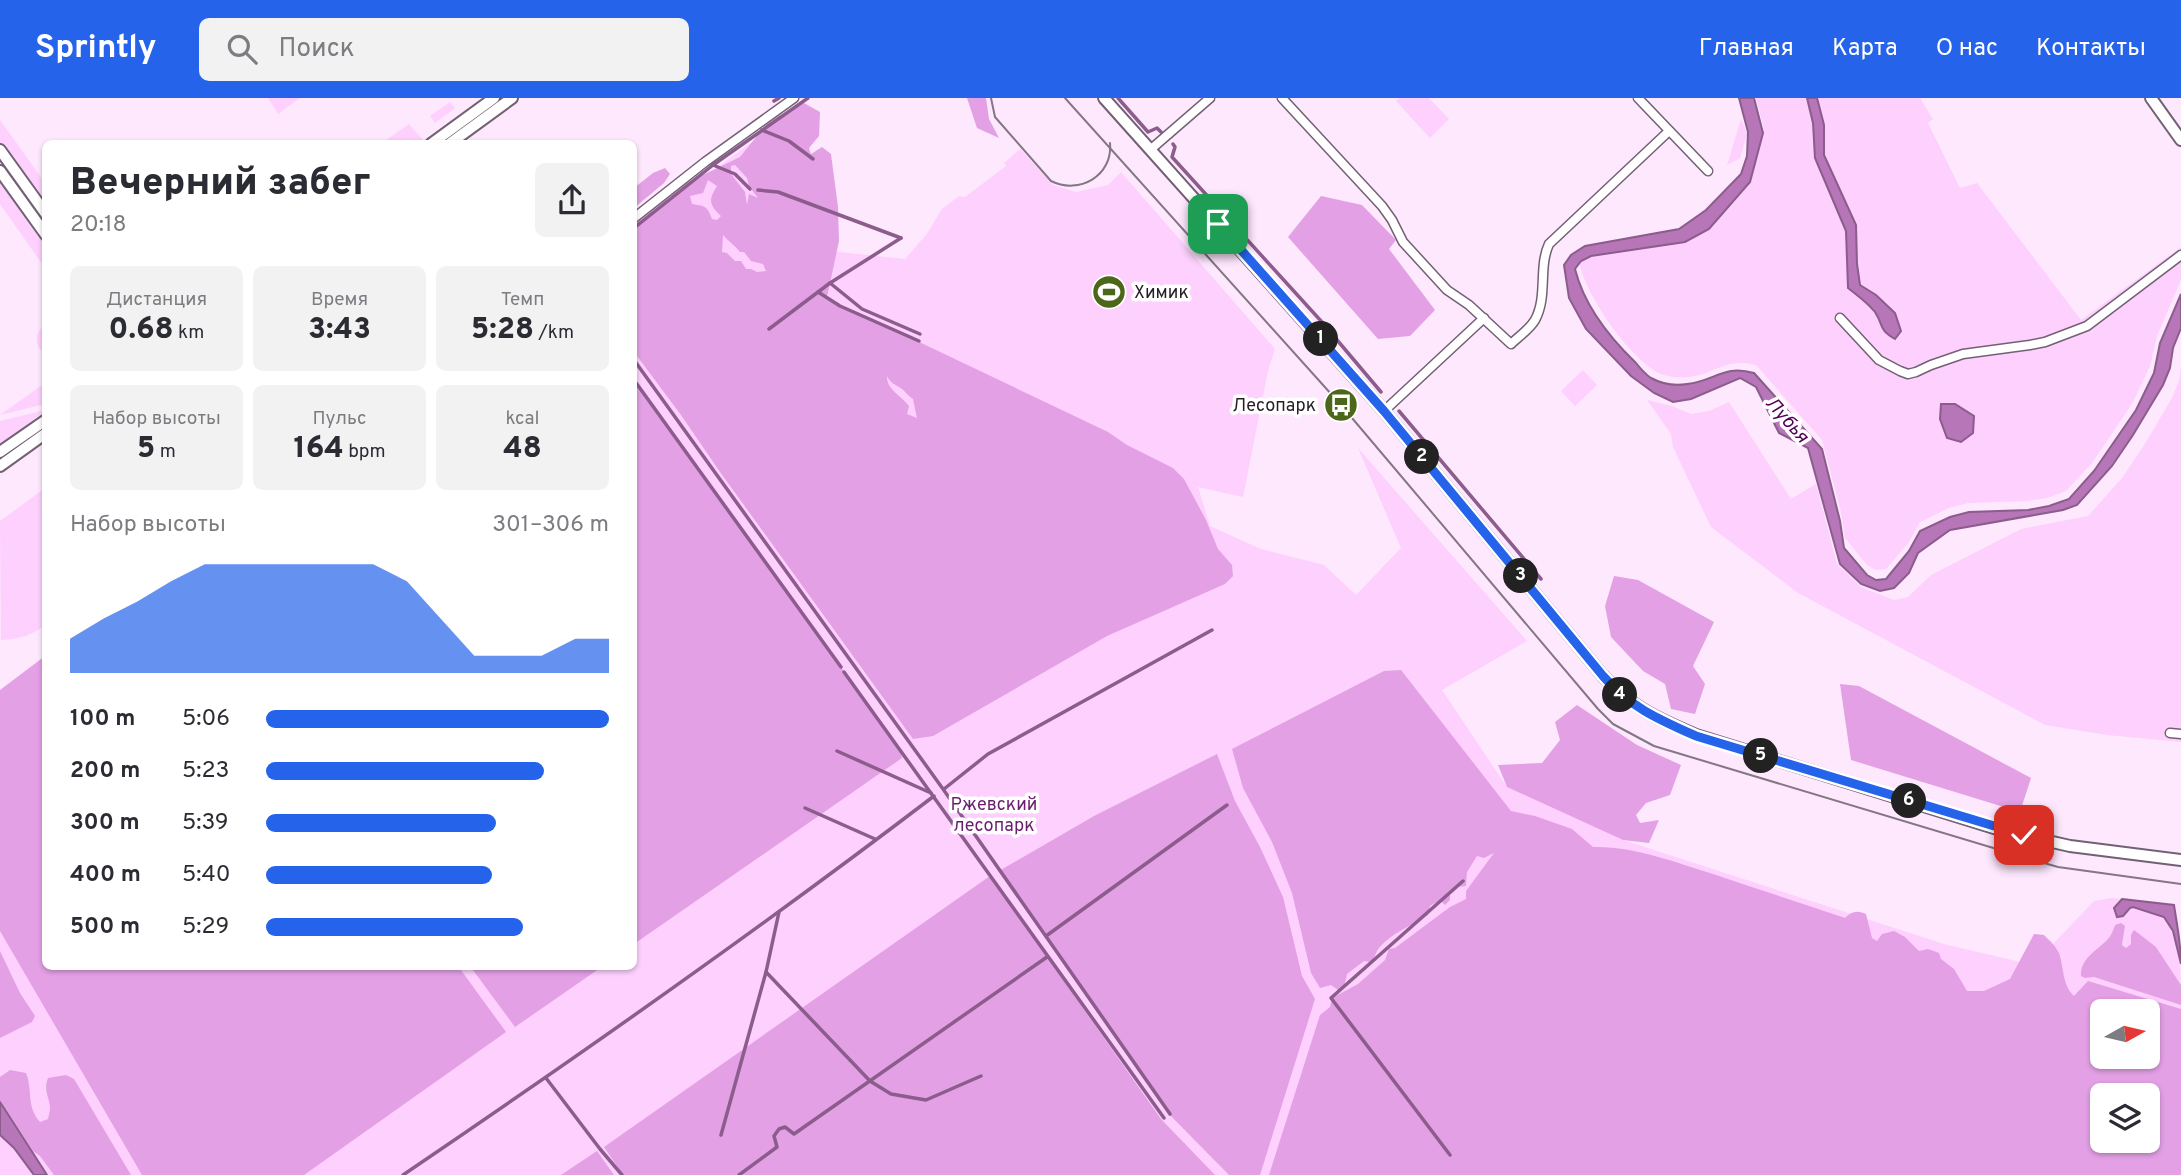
<!DOCTYPE html>
<html lang="ru">
<head>
<meta charset="utf-8">
<style>
	:root { --surface:#fff; --page:#f2f2f3; --text:#2b2b33; --muted:#7c7c81; --accent:#2563eb }
	body { margin:0; font-family:Overpass,sans-serif; background:var(--page); color:var(--text); height:100vh; display:flex; flex-direction:column; font-size:26px; white-space:nowrap }
	* { box-sizing:border-box; margin:0 }
	p { font-size:23px; color:var(--muted) }
	.icon { flex:none; width:38px; height:38px; fill:none; stroke:currentColor; stroke-width:2; stroke-linecap:round; stroke-linejoin:round }
	.map { position:relative; flex:1; overflow:hidden }
	.side { position:absolute; left:42px; top:42px; width:595px; height:830px; display:flex; flex-direction:column; background:var(--surface); border-radius:10px; box-shadow:0 2px 5px #0004 }
	.side>* { flex:none }
	.needle { width:46px; rotate:82deg }
	.controls { position:absolute; left:2090px; top:901px; display:grid; gap:14px }
	.controls a { display:grid; place-items:center; width:70px; height:70px; border-radius:10px; background:var(--surface); box-shadow:0 2px 5px #0004; font-size:35px }
	.pin { position:absolute; display:grid; place-items:center; width:60px; height:60px; color:#fff; margin:-30px; border-radius:14px; box-shadow:0 4px 10px #0006 }
	.km { position:absolute; width:35px; height:35px; margin:-18px; border-radius:50%; background:#222; color:#fff; font-size:19px; line-height:35px; text-align:center }
	.round { display:grid; place-items:center; flex:none; width:74px; height:74px; border-radius:10px; background:var(--page) }
	.head { display:flex; align-items:center; justify-content:space-between; height:119px; padding:0 28px }
	h1 { font-size:38px; font-weight:800; line-height:52px }
	.metrics { display:grid; grid-template-columns:repeat(3,1fr); gap:10px; height:119px; padding:7px 28px }
	.metrics div { display:grid; align-content:center; border-radius:10px; background:var(--page); text-align:center }
	.metrics b { font-size:30px; font-weight:800 }
	.metrics small { font-size:19px; font-weight:400 }
	.metrics p { font-size:19px }
	.chart { height:196px; padding:14px 28px }
	.chart p { display:flex; justify-content:space-between }
	.chart svg { width:100%; height:126px; margin-top:7px; fill:var(--accent); opacity:.7 }
	ul { padding:0 28px; list-style:none; font-size:23px }
	li { display:grid; grid-template-columns:112px 84px 1fr; align-items:center; height:52px }
	li i { height:18px; border-radius:9px; background:var(--accent) }
	header { display:flex; align-items:center; gap:42px; box-sizing:border-box; height:98px; padding:0 35px; background:var(--accent); color:#fff }
	header strong { font-size:33px }
	nav { display:flex; gap:38px; margin-inline-start:auto; font-size:24px }
	.search { width:490px; height:63px; background:var(--page); display:flex; align-items:center; gap:18px; box-sizing:border-box; padding:0 24px; border-radius:10px; color:var(--muted); font-size:26px }
	.map>svg:first-child { display:block }
	.green { fill:#fdd0fd; fill-rule:evenodd }
	.forest { fill:#e3a0e5; fill-rule:evenodd }
	.water { fill:#b676b8; stroke:#8b5c8c; stroke-width:2 }
	.lines { fill:none; stroke-linecap:round; stroke-linejoin:round }
	.stream { stroke:#8b5c8c; stroke-width:3.5 }
	.street-casing { stroke:#726073; stroke-width:11 }
	.secondary-casing { stroke:#726073; stroke-width:14 }
	.street { stroke:#fff; stroke-width:8 }
	.secondary { stroke:#fff; stroke-width:10 }
	.tram { stroke:#847684; stroke-width:2 }
	.route-casing { stroke:#fff; stroke-width:14 }
	.route { stroke:#2563eb; stroke-width:9 }
	.labels { text-anchor:middle; stroke-width:7; stroke-linejoin:round; paint-order:stroke }
	.poi-label { font-size:18px; fill:#261e26; stroke:#fff; text-anchor:start }
	.park-label { font-size:18px; fill:#6b1d6f; stroke:#fff }
	.water-label { font-size:19px; font-style:italic; fill:#540059; stroke:#fff }
</style>
</head>
<body>
<header>
<strong>Sprintly</strong>
<div class="search"><svg class="icon" aria-label="search" viewBox="0 0 24 24"><circle cx="10" cy="10" r="6"/><path d="M15 15l6 6"/></svg>Поиск</div>
<nav><a>Главная</a><a>Карта</a><a>О нас</a><a>Контакты</a></nav>
</header>
<div class="map">
<svg width="2181" height="1077" viewBox="0 0 2181 1077">
	<rect width="100%" height="100%" fill="#fee8fe"/>
	<g class="green">
		<path d="M268 0H300L278 16Z"/>
		<path d="M1400 0H1429L1449 21 1430 40 1396 3Z"/>
		<path d="M1756 0H1920L1933 21 1928 25 1960 90 1977 85 2081 222 2181 149V182L2157 238 2150 268 2133 304 2109 340 2092 365 2066 393 2047 400 2027 403 1968 405 1949 410 1920 424 1909 444 1886 471 1876 472 1867 467 1845 440 1841 414 1822 342 1756 267C1725 259 1716 276 1688 279 1675 280 1663 279 1652 271 1623 250 1588 200 1579 165L1585 156 1687 138 1741 93 1752 79 1764 31Z"/>
		<path d="M450 4 455 10 435 25 430 18Z"/>
		<path d="M1741 21 1747 36 1740 60 1727 67Z"/>
		<path d="M0 22 45 85V109L0 45Z"/>
		<path d="M409 26 423 42 418 45H382Z"/>
		<path d="M752 44 821 152 905 161 926 137 942 111 959 98 965 99 1006 68 1004 65 1020 51 1053 87 1076 94 1108 87 1121 74 1275 251 1268 273 1243 399 1198 389 1210 428 1261 451 1324 467 1356 497 1401 450 1358 350 1527 543 1442 592 1507 689 1623 742 1944 846 2062 874 2058 852 2053 846 2094 803 2111 800 2122 801 2114 813 2115 817 2120 819 2133 809 2164 818C2177 839 2181 862 2181 887L2156 849 2131 837V846L2126 850 2122 847 2125 828 2115 827C2113 833 2111 838 2107 842 2096 853 2080 861 2081 878L2094 879 2142 893 2181 907V911L2166 907 2181 1077H0V595L46 868H634V131ZM2102 914H2147V959H2102ZM2102 998H2147V1043H2102Z"/>
		<path d="M0 84 45 148V170L0 106Z"/>
		<path d="M45 227V256C34 248 34 235 45 227Z"/>
		<path d="M2181 270V644L2107 637 2045 627 1798 495 1711 429 1673 349 1671 336 1647 302 1672 308 1691 316 1709 313 1729 304 1791 401 1816 386 1837 466 1861 489 1894 502 1908 499 1931 477 2021 431 2088 418 2122 380 2143 349 2172 300 2179 283Z"/>
		<path d="M1583 272 1597 287 1575 308 1561 293Z"/>
		<path d="M45 285V306L0 317Z"/>
		<path d="M45 312V313L0 346V323Z"/>
		<path d="M45 390V527C31 538 19 541 1 542L0 423Z"/>
	</g>
	<g class="forest">
		<path d="M967 0H986L989 21 999 40 977 30Z"/>
		<path d="M804 5 820 14 819 38 809 50 811 56 822 49 831 56 838 109 839 143 827 199 851 214 896 233 1108 334 1127 347 1173 370 1184 381 1206 422 1218 451 1232 467 1233 478 1225 486 1107 538 933 638 913 641 720 374 681 317 634 254V124L680 88 740 59 769 23ZM735 67 747 80 749 88 758 100 749 96 747 107 745 94 731 76V68ZM708 82 717 88C709 101 708 106 721 118L717 122 712 121C707 107 704 108 692 106L690 98 703 95ZM723 137C728 143 735 147 740 154H744L751 163 763 166 766 173 757 174 751 171H746L741 163H735L727 155 722 154ZM887 278C891 286 895 286 902 291 906 294 908 298 913 301L917 320 907 316 909 308C902 298 886 291 887 278Z"/>
		<path d="M665 70 670 76 664 85 634 110V90L653 75Z"/>
		<path d="M1321 98 1362 107 1396 142 1389 151 1435 212 1410 238 1378 241 1288 139Z"/>
		<path d="M634 283 900 651 902 660 634 846Z"/>
		<path d="M1614 478 1638 482 1714 524 1693 568 1705 586 1695 616 1671 611 1665 586 1643 573 1611 539 1605 508Z"/>
		<path d="M45 558 46 868H458L506 934 304 1077H142L0 833V592Z"/>
		<path d="M1401 572 1511 713 1535 718 1572 731 1593 749C1634 748 1674 764 1713 776 1757 791 1801 805 1845 820 1852 813 1857 812 1866 816L1872 840 1877 843 1882 836 1894 833 1905 839 1919 853 1928 851 1939 855 1941 861 1954 871 1967 893H1984L2010 881 2034 836 2044 837C2049 842 2056 848 2059 855 2064 869 2062 887 2074 898L2088 883 2181 911V1077H1269L1320 917 1330 909 1332 900 1358 886 1385 862 1389 851 1395 850 1450 809 1466 801V793L1494 755 1484 760 1477 758 1467 774 1466 788 1458 789 1450 795V802L1445 807 1440 802 1430 808 1428 817C1412 828 1392 834 1379 850 1375 855 1376 859 1370 864L1364 863 1347 876 1344 889 1338 892 1331 887 1320 890 1311 875 1292 795 1272 744 1243 690 1232 651 1384 573ZM2102 914H2147V959H2102ZM2102 998H2147V1043H2102Z"/>
		<path d="M1840 586 1859 588 2031 680 2020 714 1851 662Z"/>
		<path d="M1577 607 1637 647 1681 667 1670 697 1646 705 1636 717 1640 725 1659 722 1649 745 1623 742 1507 689 1498 667 1542 665 1560 642 1555 624Z"/>
		<path d="M1217 656 1235 703 1260 749 1283 799 1302 878 1315 901 1260 1077H1229L1169 1016 999 773 1094 718Z"/>
		<path d="M990 778 1161 1021 1215 1077H623L604 1049Z"/>
		<path d="M2121 825 2125 828 2122 847 2126 850 2131 846V837L2134 832 2156 849 2181 887V907L2094 879 2085 880 2081 878C2080 861 2096 853 2107 842 2111 838 2113 833 2115 827Z"/>
		<path d="M0 853 20 895 35 918 32 924 0 940Z"/>
		<path d="M470 868H603L515 929Z"/>
		<path d="M10 972 26 975C33 993 26 1008 40 1024L48 1021C49 1017 50 1013 50 1009 49 998 43 992 48 980L66 977 74 981 131 1077H54L40 1058 33 1053 0 1002V979Z"/>
		<path d="M597 1053 614 1077H561Z"/>
	</g>
	<g class="water">
		<path d="M1739 0H1754L1763 35 1750 84 1709 131 1685 144 1591 158 1581 163 1575 171C1584 207 1609 239 1636 265 1640 270 1645 276 1651 280 1662 286 1675 288 1687 286 1715 283 1724 266 1754 275L1822 351 1840 423 1844 450 1867 477 1876 482 1886 481 1909 453 1920 433 1950 419 1969 414 2028 412 2049 408 2069 401 2094 373 2136 312 2154 275 2160 245 2181 196V230L2173 250 2170 270 2163 287 2133 337 2112 368 2077 407 2063 412 1950 432 1918 455 1909 475 1894 490 1880 493 1861 486 1840 466 1808 350 1779 335 1756 289 1740 280 1691 301 1673 304 1654 295 1631 278 1586 231 1569 200 1564 167 1571 157 1585 148 1679 131 1706 112 1741 76 1747 58 1748 34Z"/>
		<path d="M1807 0H1817L1824 27V57L1856 127 1857 166 1860 187 1876 197 1895 215 1901 233 1895 241C1878 231 1884 228 1875 214 1867 204 1858 198 1848 190L1846 133 1815 60 1813 25Z"/>
		<path d="M1941 306H1955L1974 318 1973 335 1961 344 1947 340 1940 321Z"/>
		<path d="M2122 801 2174 807C2177 827 2181 846 2181 866L2173 833 2164 819 2133 809 2130 810 2123 818 2117 819 2114 810Z"/>
		<path d="M0 1004 4 1010 47 1077H34L14 1050 0 1037Z"/>
	</g>
	<g class="lines">
		<g class="stream">
			<path d="M1118 0 1148 34 1157 30 1161 34"/>
			<path d="M774 3 779 0"/>
			<path d="M762 32 789 43 813 61"/>
			<path d="M1173 46 1175 49 1172 59 1321 223 1381 294"/>
			<path d="M713 67 735 76 750 91"/>
			<path d="M758 92 778 94 901 140"/>
			<path d="M634 130 713 67 808 0"/>
			<path d="M830 185 862 211 920 236"/>
			<path d="M818 194 840 208 919 243"/>
			<path d="M769 231 830 185 901 140"/>
			<path d="M634 262 943 691 1170 1016"/>
			<path d="M634 282 841 569"/>
			<path d="M1399 313 1541 481"/>
			<path d="M844 574 1164 1020"/>
			<path d="M837 653 931 695"/>
			<path d="M944 691 988 656 1212 532"/>
			<path d="M805 710 875 741"/>
			<path d="M779 814 766 874 870 983 891 996 926 1002 981 978"/>
			<path d="M1046 838 1227 707"/>
			<path d="M546 980 600 1051 622 1077"/>
			<path d="M721 1037 766 874"/>
			<path d="M1450 1057 1331 900 1463 783"/>
			<path d="M403 1077C583 955 761 830 934 698"/>
			<path d="M739 1077 777 1049 774 1038 779 1031 785 1029 794 1036 1047 859"/>
		</g>
		<g class="street-casing">
			<g id="street">
				<path d="M1282 0 1382 108 1392 122 1403 144 1447 192 1469 207 1511 246C1518 239 1530 231 1535 222 1548 198 1538 170 1549 146L1669 33"/>
				<path d="M1638 0 1708 73"/>
				<path d="M1150 52 1210 0"/>
				<path d="M634 120 705 64 794 0"/>
				<path d="M1840 220 1879 262 1900 273 1908 276 1916 274 1931 267 1963 256 2030 247 2045 244 2087 228 2181 157"/>
				<path d="M1384 313 1484 220"/>
				<path d="M2170 635 2181 636"/>
			</g>
		</g>
		<g class="secondary-casing">
			<g id="secondary">
				<path d="M1104 0 1384 313 1603 578C1631 609 1658 621 1696 637L2004 733 2070 748 2181 762"/>
				<path d="M2151 0 2181 42"/>
				<path d="M431 46 494 0"/>
				<path d="M449 46 512 0"/>
				<path d="M0 52 46 116"/>
				<path d="M0 73 46 137"/>
				<path d="M0 354 46 322"/>
				<path d="M0 368 46 335"/>
			</g>
		</g>
		<use href="#street" class="street"/>
		<use href="#secondary" class="secondary"/>
		<g class="tram">
			<path d="M991 0 995 19 1051 83C1079 97 1113 78 1110 45"/>
			<path d="M1065 0 1341 307 1598 611 1613 626 1654 648 2020 758 2058 769 2181 786"/>
		</g>
	</g>
	<g class="lines">
		<g class="route-casing">
			<path id="route" d="M1218 126 1384 313 1603 578C1630 609 1658 621 1696 638L2024 737"/>
		</g>
		<use href="#route" class="route"/>
	</g>
	<defs>
		<g id="stadium-disc" transform="scale(1.75)"><circle r="9.5" fill="#4c6719" stroke="#fff"/><path d="M0-5a6.5 5 0 1 0 0 10a6.5 5 0 1 0 0-10ZM-3.5-1.8h7v3.6h-7Z" fill="#fff"/></g>
		<g id="bus-disc" transform="scale(1.75)"><circle r="9.5" fill="#4c6719" stroke="#fff"/><path d="M-5-6H5V4H4V6H2V4H-2V6H-4V4H-5ZM-3.5-4V0h7V-4ZM-3.5 1.2v1.5H-2V1.2ZM2 1.2v1.5H3.5V1.2Z" fill="#fff"/></g>
	</defs>
	<g fill-rule="evenodd">
		<use href="#stadium-disc" x="1109" y="194"/>
		<use href="#bus-disc" x="1341" y="307"/>
	</g>
	<g class="labels">
		<g class="poi-label">
			<text x="1134" y="200">Химик</text>
			<text x="1316" y="313" text-anchor="end">Лесопарк</text>
		</g>
		<g class="park-label">
			<text x="994" y="712">Ржевский<tspan x="994" dy="21">лесопарк</tspan></text>
		</g>
		<g class="water-label">
			<text transform="translate(1788 321) rotate(48)" y="7">Лубья</text>
		</g>
	</g>
</svg>
<div class="controls">
<a><svg class="needle" viewBox="-14 -14 28 28"><path d="M0-13l5 13h-10z" fill="#e53935"/><path d="M0 13l5-13h-10z" fill="#7c7c81"/></svg></a>
<a><svg class="icon" aria-label="layers" viewBox="0 0 24 24"><path d="M12 4l9 5-9 5-9-5zM3 14l9 5 9-5"/></svg></a>
</div>
<div class="pin" style="left:1218px;top:126px;background:#1e9e55"><svg class="icon" aria-label="arrive" viewBox="0 0 24 24"><path d="M6 21V4h12l-3 4 3 4H6"/></svg></div>
<div class="pin" style="left:2024px;top:737px;background:#d93025"><svg class="icon" aria-label="check" viewBox="0 0 24 24"><path d="M5 12l5 5 9-10"/></svg></div>
<b class="km" style="left:1321px;top:241px">1</b>
<b class="km" style="left:1422px;top:359px">2</b>
<b class="km" style="left:1521px;top:478px">3</b>
<b class="km" style="left:1620px;top:597px">4</b>
<b class="km" style="left:1761px;top:658px">5</b>
<b class="km" style="left:1909px;top:703px">6</b>
<section class="side">
<div class="head"><div><h1>Вечерний забег</h1><p>20:18</p></div><a class="round"><svg class="icon" aria-label="share" viewBox="0 0 24 24"><path d="M12 15V3M7 8l5-5 5 5M5 13v7h14v-7"/></svg></a></div>
<div class="metrics">
<div><p>Дистанция</p><b>0.68<small> km</small></b></div>
<div><p>Время</p><b>3:43</b></div>
<div><p>Темп</p><b>5:28<small> /km</small></b></div>
</div>
<div class="metrics">
<div><p>Набор высоты</p><b>5<small> m</small></b></div>
<div><p>Пульс</p><b>164<small> bpm</small></b></div>
<div><p>kcal</p><b>48</b></div>
</div>
<div class="chart"><p><span>Набор высоты</span>301–306 m</p>
<svg viewBox="0 0 160 44" preserveAspectRatio="none"><path d="M0 44V32L10 25L20 19L30 12L40 6L50 6L60 6L70 6L80 6L90 6L100 12L110 25L120 38L130 38L140 38L150 32L160 32V44z"/></svg>
</div>
<ul>
<li><b>100 m</b>5:06<i style="width:100%"></i></li>
<li><b>200 m</b>5:23<i style="width:81%"></i></li>
<li><b>300 m</b>5:39<i style="width:67%"></i></li>
<li><b>400 m</b>5:40<i style="width:66%"></i></li>
<li><b>500 m</b>5:29<i style="width:75%"></i></li>
</ul>
</section>
</div>
</body>
</html>
